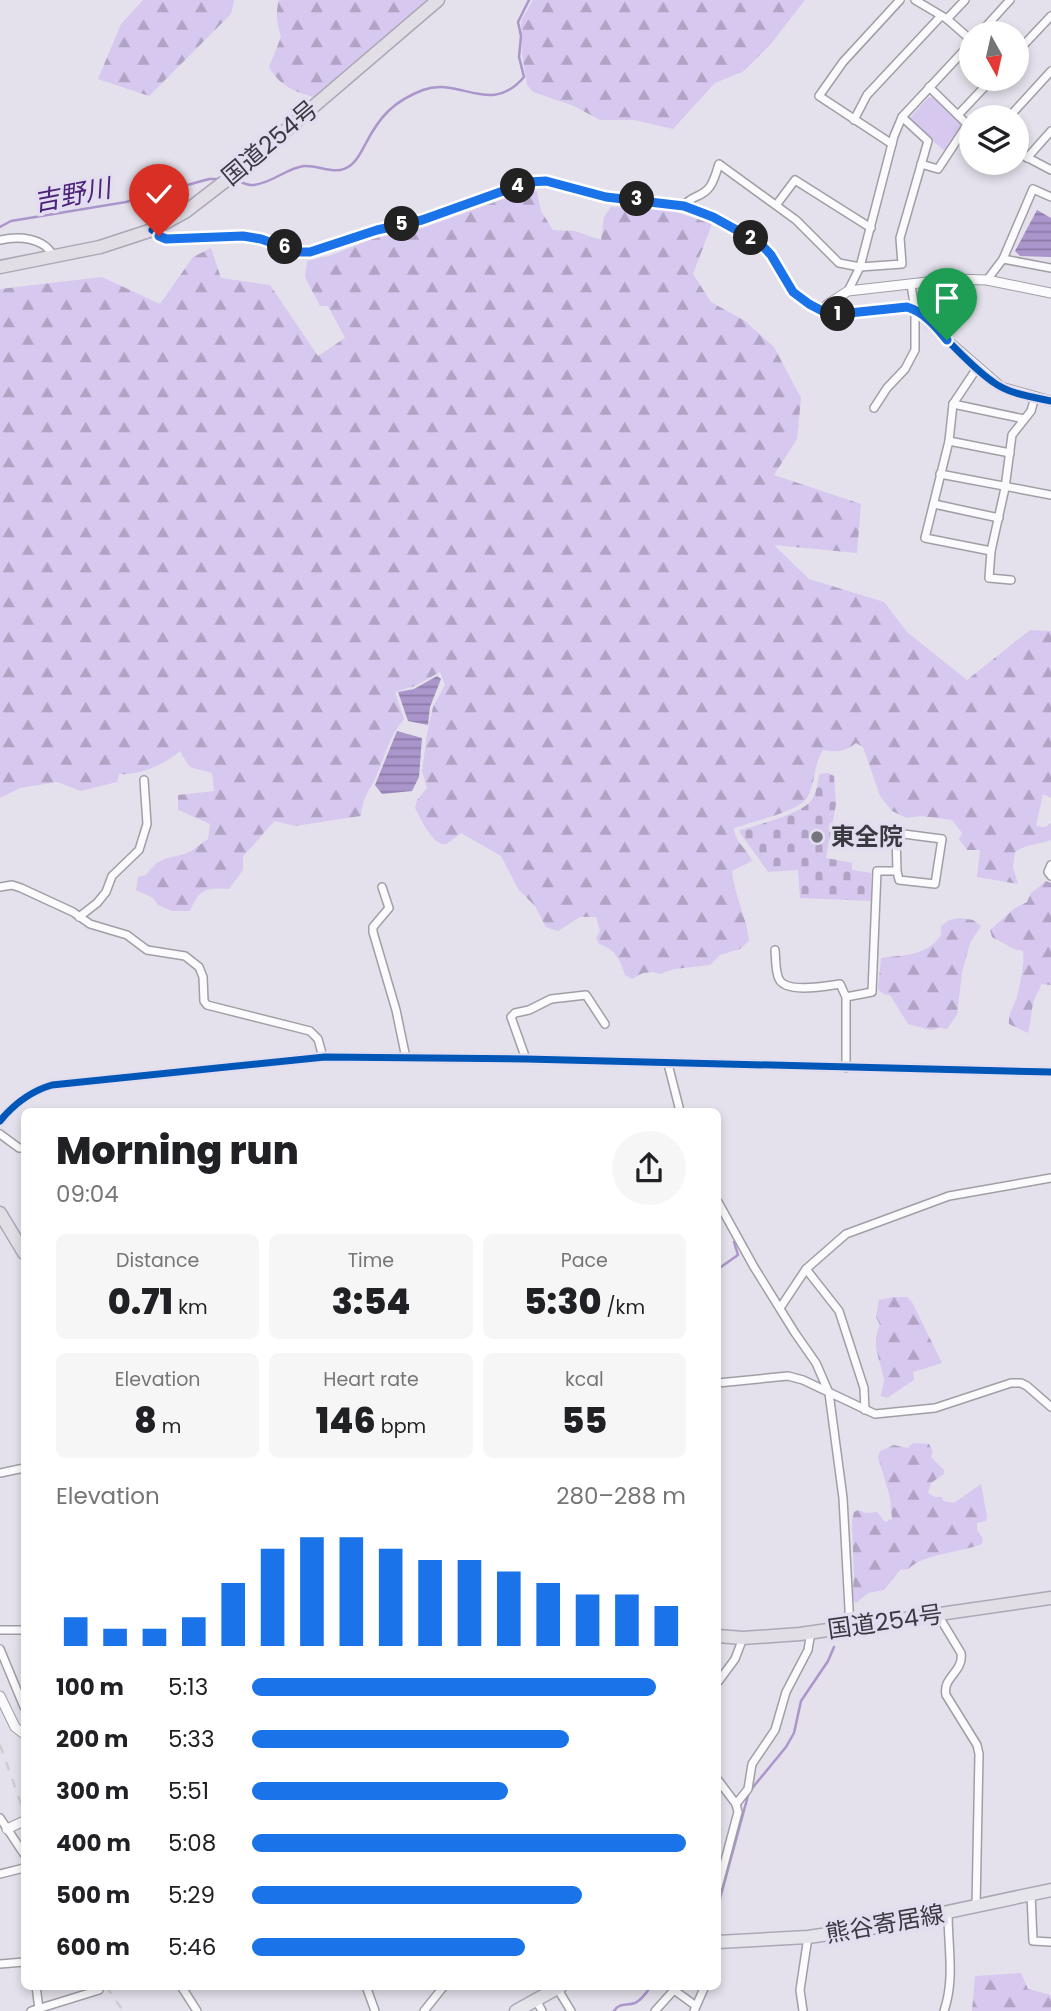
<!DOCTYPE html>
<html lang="en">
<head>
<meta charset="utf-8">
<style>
	:root { --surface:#fff; --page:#f6f6f6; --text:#202124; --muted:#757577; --accent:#1a73e8 }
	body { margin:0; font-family:Poppins,"Noto Sans JP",sans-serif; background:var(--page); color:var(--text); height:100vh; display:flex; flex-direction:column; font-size:26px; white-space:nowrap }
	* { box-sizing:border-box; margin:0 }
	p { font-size:23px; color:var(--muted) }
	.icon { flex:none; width:38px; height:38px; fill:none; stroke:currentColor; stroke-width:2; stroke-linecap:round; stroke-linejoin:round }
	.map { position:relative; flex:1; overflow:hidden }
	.details { position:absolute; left:21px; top:1108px; width:700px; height:882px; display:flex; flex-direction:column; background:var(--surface); border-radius:10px; box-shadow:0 4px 10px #0003 }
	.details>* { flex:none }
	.needle { width:46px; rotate:172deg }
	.fabs { position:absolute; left:959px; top:21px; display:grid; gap:14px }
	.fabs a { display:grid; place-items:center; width:70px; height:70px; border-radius:50%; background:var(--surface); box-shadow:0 4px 10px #0003; font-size:35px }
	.pin { position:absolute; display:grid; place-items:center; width:60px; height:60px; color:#fff; margin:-72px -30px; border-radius:50% 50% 50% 0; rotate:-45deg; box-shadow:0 0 7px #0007 }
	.pin .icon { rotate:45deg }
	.km { position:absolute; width:35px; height:35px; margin:-18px; border-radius:50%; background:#222; color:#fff; font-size:19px; line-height:35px; text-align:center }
	.round { display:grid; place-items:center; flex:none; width:74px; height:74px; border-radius:37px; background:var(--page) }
	.summary { display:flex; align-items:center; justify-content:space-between; height:119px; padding:0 35px }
	h1 { font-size:38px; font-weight:800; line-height:52px }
	.figures { display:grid; grid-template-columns:repeat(3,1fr); gap:10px; height:119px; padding:7px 35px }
	.figures div { display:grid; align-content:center; border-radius:10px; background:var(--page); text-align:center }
	.figures b { font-size:35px; font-weight:800 }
	.figures small { font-size:19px; font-weight:400 }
	.figures p { font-size:19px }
	.chart { height:196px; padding:14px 35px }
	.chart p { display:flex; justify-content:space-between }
	.chart svg { width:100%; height:126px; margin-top:7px; stroke:var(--accent); stroke-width:6 }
	ul { padding:0 35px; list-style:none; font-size:23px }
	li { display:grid; grid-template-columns:112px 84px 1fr; align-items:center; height:52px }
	li i { height:18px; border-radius:9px; background:var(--accent) }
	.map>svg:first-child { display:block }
	.green { fill:#d7c8f0 }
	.forest { fill:url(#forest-firs) }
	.cemetery { fill:url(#cemetery-stones) }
	.water { fill:url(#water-rules) }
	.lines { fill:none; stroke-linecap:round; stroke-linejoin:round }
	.stream { stroke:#ab96cc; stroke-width:2.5 }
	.minor-casing { stroke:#a19ea6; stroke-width:10 }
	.tertiary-casing { stroke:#a19ea6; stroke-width:11 }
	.primary-casing { stroke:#aca7b5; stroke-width:15 }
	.trunk-casing { stroke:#aca7b5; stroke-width:15 }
	.minor { stroke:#fbfafc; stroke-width:7 }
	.tertiary { stroke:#fbfafc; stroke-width:9 }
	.primary { stroke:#e7e5ec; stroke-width:12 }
	.trunk { stroke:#e1dee6; stroke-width:12 }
	.rail { stroke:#cdcdcf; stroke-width:2.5; stroke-dasharray:9 9; stroke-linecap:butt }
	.cycleway-casing { stroke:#e3ddf0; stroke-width:11 }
	.cycleway { stroke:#0057b8; stroke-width:7 }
	.route-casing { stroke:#fff; stroke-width:14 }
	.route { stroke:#1a73e8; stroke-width:9 }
	.poi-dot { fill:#76747c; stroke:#e3ddf0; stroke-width:2.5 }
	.labels { text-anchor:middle; stroke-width:7; stroke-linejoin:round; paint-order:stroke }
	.street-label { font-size:24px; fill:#3b3940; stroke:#e3ddf0 }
	.poi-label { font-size:24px; font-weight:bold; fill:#3b3940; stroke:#e3ddf0; text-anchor:start }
	.water-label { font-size:26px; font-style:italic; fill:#4c2279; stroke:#e3ddf0 }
</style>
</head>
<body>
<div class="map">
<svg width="1051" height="2011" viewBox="0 0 1051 2011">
	<defs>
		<pattern id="forest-firs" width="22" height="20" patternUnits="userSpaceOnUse" patternTransform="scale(1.75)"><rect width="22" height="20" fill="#d7c8f0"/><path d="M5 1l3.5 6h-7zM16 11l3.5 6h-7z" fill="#b0a3c4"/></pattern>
		<pattern id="cemetery-stones" width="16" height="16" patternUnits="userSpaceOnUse" patternTransform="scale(1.75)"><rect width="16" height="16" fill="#d7c8f0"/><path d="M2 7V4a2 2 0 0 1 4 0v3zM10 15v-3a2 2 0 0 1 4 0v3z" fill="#b0a3c4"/></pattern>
		<pattern id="water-rules" width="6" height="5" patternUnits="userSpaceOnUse" patternTransform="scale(1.75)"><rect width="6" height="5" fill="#ab96cc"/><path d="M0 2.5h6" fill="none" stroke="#8c7ba7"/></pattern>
	</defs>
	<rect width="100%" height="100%" fill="#e4e1ec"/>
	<path class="green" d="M933 97 960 122 961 131 946 152 908 120 928 98Z"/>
	<g class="forest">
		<path d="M143 0H234L231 14 149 96 98 79 121 24Z"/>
		<path d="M279 0H429L341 79 314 97C293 91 280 86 269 67L281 37C277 24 275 13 279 0Z"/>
		<path d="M533 0H805L770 45 744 71 715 83 673 129 634 120H600L574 106 533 92 527 85 522 54 521 21Z"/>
		<path d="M537 191 541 211 553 230 575 231 601 240 604 217 611 207 667 209 712 224 693 274 711 302 745 321 774 347 801 398 797 439 774 475 861 504 857 553 774 545 809 579 884 602 907 632 967 680 1030 630 1051 631V798L1043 794 1036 826 1045 827 1051 823V840C1038 845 1026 844 1015 852L1013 867 1018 884 977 877 980 850H967L959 839 962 833 952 820 921 816 907 818 892 811 880 796 863 747 856 743C846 751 837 753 823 750 813 765 816 783 807 798 798 812 750 822 734 828 736 845 746 846 752 861L732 871C734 895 747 917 749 941L740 949 720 955 710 965 674 969 660 974 653 972 643 973 632 979 625 975C619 958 616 950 599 944L596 938 600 931 596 917H580L558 931 546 927 535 906 518 889 501 856 461 833C457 836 450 842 446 844 433 847 420 817 415 808L417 800 427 788 422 771 427 734 433 707 445 685 440 672 415 686 395 692 404 719C388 737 385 758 375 779 367 795 363 797 361 816L295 826 275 821C263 832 255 845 243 856V870L229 889C206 887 199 889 190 911H172L158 905 153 898 136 890 138 877 146 875C160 857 163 860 184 854 192 852 200 844 208 839L210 824 178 810V795L214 791 212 773 190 767 180 751C166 764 138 776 119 774L117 782 81 791 57 782 20 788 0 798V289L102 277 160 304 193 257 211 248 221 278 270 285 318 356 345 338 328 306H320L305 277 307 261 332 255 372 239 423 228 514 195Z"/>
		<path d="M1046 881 1051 883V985L1041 984C1040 992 1035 994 1034 1001 1031 1009 1031 1023 1028 1033L1009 1024C1008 1014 1014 1006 1017 997 1020 982 1025 966 1023 951L1014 949 992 937 990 930 1015 908 1027 902 1031 893Z"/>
		<path d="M960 918 973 920 981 926 970 943 962 973 957 1015 947 1029 939 1028 931 1030 908 1024 890 995 883 994 878 989 881 958C904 955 927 956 941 935V926L949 920Z"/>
		<path d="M894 1297H907L912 1302 942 1363 913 1372 914 1380 887 1398 881 1396C881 1390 884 1385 884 1380 881 1360 870 1346 880 1325L876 1317 879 1300Z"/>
		<path d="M913 1443 929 1444 933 1452 931 1457 944 1470V1474L931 1483 928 1493 935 1497H942L943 1501 954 1503 981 1484 987 1516 986 1521 977 1523V1530L983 1539 982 1544C959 1553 926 1553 908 1569L900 1570 884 1590 868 1593 856 1603 852 1600 854 1577 852 1521 854 1512 858 1510 866 1513 877 1512 885 1522 892 1519 890 1497 878 1457 880 1451 894 1445 908 1448Z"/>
		<path d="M1021 1973 1028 1989 1051 1995V2011H972L975 1976Z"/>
	</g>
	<path class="cemetery" d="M828 773 834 776 836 804 826 858 852 863V870L871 873V901L800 898 798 870 768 872 741 834 739 830C757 826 794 815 808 804 816 797 818 784 819 774Z"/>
	<g class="water">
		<path d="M1037 210 1051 218V257L1020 256 1015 251Z"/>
		<path d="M437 676 441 679 430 707 428 725 408 721 398 692 414 689Z"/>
		<path d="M397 731 422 738 419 777 412 791 382 794 375 785Z"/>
	</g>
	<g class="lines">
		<g class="stream">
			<path d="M234 180C241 181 247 186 254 185 272 183 287 168 304 166 321 165 336 177 351 165 358 160 362 150 366 143 380 116 394 101 423 90 460 76 490 117 524 77L519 57 521 36 518 22 529 0"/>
			<path d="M0 227 11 221 126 202 209 179H220"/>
			<path d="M718 1269 738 1255 734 1242"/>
			<path d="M718 1906 749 1792 786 1747 794 1733 801 1701 828 1661 834 1647"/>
			<path d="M614 2011C620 2002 626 2006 635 2003 642 2000 647 1992 651 1986"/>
		</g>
		<g class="minor-casing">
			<g id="minor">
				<path d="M915 0 947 19 971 40"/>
				<path d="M947 19 965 0"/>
				<path d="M980 33 1010 0"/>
				<path d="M1017 52 1051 16"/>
				<path d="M929 87 969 126"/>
				<path d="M958 115 992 79"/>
				<path d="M1009 117 1051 71"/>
				<path d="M854 120 867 95 941 16"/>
				<path d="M892 144 819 96 843 62 900 0"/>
				<path d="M1017 152 1051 170"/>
				<path d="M1027 158 1051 131"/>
				<path d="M921 164 938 169 967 125"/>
				<path d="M777 204 795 180 871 228"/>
				<path d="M684 206C690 196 699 198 707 190 714 184 716 172 719 164L796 220 839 263 860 267 902 264 900 238 928 141 902 117"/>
				<path d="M0 240C18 236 44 237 53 256"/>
				<path d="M1003 259 1051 268"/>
				<path d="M987 280 1003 259 1033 189 1051 197"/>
				<path d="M848 291 860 267 894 136 902 117 971 43"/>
				<path d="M821 311 830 315 907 307C924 311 936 326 947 340"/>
				<path d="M977 368 953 404 949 441 925 538 991 551 1005 488 1012 435 1031 411 1035 397"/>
				<path d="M953 404 1024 419"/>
				<path d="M874 408 887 388 905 369 915 350V309L911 285"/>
				<path d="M949 441 1010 453"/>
				<path d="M940 474 1051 495"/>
				<path d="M934 504 999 518"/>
				<path d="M991 551 989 578 1011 580"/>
				<path d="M1051 865 1048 872 1051 876"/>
				<path d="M0 887 12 885 21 888 73 912 90 924 127 935 147 950 185 956 199 967 203 977 204 1001 207 1005 310 1031 318 1039 323 1057"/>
				<path d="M382 887 389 908 373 927V932L396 1010 406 1058"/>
				<path d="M79 917 97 903 106 892 112 876 139 850 147 824 144 780"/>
				<path d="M775 950C776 959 775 971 779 979 786 994 826 986 840 984L846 997"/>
				<path d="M526 1059 511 1017 515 1013 529 1010 551 999 586 995 605 1024"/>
				<path d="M668 1064 680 1111"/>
				<path d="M846 1068V997L872 992 877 871H897L896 833 942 839 935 884 899 880 897 871"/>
				<path d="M0 1121C14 1104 31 1091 52 1085L325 1057 526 1059 1051 1072"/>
				<path d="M0 1134 19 1148H24"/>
				<path d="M718 1202 754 1267 795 1333 816 1363 829 1393 843 1498 850 1627"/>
				<path d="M806 1269 839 1311 864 1388 865 1410"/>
				<path d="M780 1308 806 1269 846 1234 949 1196 1051 1178"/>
				<path d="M718 1383 788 1376 803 1380 875 1414 935 1408 1011 1383H1021L1027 1386 1051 1407"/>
				<path d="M0 1473 24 1468"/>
				<path d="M938 1615 961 1653C964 1672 942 1677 946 1695L977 1745 979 1754 976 1907"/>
				<path d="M0 1630H24"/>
				<path d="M0 1649 24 1707"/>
				<path d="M718 1682 735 1659 743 1638"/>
				<path d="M718 1780 736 1804 738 1812 718 1887"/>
				<path d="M736 1804 748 1789 752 1764 775 1730 786 1692 808 1650 811 1632"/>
				<path d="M0 1818 24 1854"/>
				<path d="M0 1874 24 1868"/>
				<path d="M1031 1894 1033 1941 1051 1942"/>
				<path d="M0 1964 24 1962"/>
				<path d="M36 1986 39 2009"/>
				<path d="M181 1986 197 2011"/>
				<path d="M366 1986 375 2011"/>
				<path d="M557 1988 571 2011"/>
				<path d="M536 2000 542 2011"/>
				<path d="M31 2011 99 1990"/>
				<path d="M424 2011 444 1986"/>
				<path d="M655 2011 674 1990 696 2006"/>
				<path d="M694 2011 705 1986"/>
				<path d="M803 2011 800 1990 808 1937"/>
				<path d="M944 2011C955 1979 948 1947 948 1913"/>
			</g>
		</g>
		<g class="tertiary-casing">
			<g id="tertiary">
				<path d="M152 230 166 239 243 236 261 239 298 252H310L377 230 422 220 528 182 546 181 606 197 684 206 713 217 760 243 771 255 793 292 821 311 828 304 848 291 954 279 987 280 1051 293"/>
				<path d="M947 340 1001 387 1051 401"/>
				<path d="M0 1696 15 1727 24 1734"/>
				<path d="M7 1829 24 1821"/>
			</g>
		</g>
		<g class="primary-casing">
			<g id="primary">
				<path d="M718 1942 808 1937 877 1927 1051 1890"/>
				<path d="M516 2011 561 1986"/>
			</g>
		</g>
		<g class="trunk-casing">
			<g id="trunk">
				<path d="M0 267 100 247 152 230 185 212 237 172 438 0"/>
				<path d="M0 1213 24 1253"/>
				<path d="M718 1636 743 1638 800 1634 1051 1598"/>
			</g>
		</g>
		<use href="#minor" class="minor"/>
		<use href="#tertiary" class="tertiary"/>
		<use href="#primary" class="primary"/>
		<use href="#trunk" class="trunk"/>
		<g class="rail">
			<path d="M0 1745 24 1812"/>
			<path d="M106 1986 123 2011"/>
		</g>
		<g class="cycleway-casing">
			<g id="cycleway">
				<path d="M152 230 166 239 243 236 261 239 298 252H310L377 230 422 220 528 182 546 181 606 197 684 206 713 217 760 243 771 255 793 292 809 304 830 315 907 307C926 312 935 328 948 341 962 355 977 371 993 382 1009 394 1032 397 1051 401"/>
				<path d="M0 1121C14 1104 31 1091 52 1085L325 1057 526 1059 1051 1072"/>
			</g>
		</g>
		<use href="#cycleway" class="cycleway"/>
	</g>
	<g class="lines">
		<g class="route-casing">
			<path id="route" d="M159 236 166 239 243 236 261 239 298 252H310L377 230 422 220 528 182 546 181 606 197 684 206 713 217 760 243 771 255 793 292 809 304 830 315 907 307C924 312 936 326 947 340"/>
		</g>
		<use href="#route" class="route"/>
	</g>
	<circle class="poi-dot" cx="817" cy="837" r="7"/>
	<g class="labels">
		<g class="street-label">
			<text transform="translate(270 143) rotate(-40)" y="8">国道254号</text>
			<text transform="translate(885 1622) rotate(-8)" y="8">国道254号</text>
			<text transform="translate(885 1924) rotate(-10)" y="8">熊谷寄居線</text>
		</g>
		<g class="poi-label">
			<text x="831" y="845">東全院</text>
		</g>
		<g class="water-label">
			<text transform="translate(72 195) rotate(-11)" y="9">吉野川</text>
		</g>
	</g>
</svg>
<div class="fabs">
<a><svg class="needle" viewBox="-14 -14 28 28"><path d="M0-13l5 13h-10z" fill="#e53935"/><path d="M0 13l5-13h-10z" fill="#757577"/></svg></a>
<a><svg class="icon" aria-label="layers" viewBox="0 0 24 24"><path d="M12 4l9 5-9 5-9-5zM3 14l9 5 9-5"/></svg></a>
</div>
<div class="pin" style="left:947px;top:340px;background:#1e9e55"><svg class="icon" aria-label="arrive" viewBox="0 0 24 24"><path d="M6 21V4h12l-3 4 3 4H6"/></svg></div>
<div class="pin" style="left:159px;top:236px;background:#d93025"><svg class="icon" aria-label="check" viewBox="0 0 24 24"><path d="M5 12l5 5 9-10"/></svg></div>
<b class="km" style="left:838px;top:314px">1</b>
<b class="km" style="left:751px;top:238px">2</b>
<b class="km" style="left:637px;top:199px">3</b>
<b class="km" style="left:518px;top:186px">4</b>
<b class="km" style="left:402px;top:224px">5</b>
<b class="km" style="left:285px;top:247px">6</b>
<section class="details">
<div class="summary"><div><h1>Morning run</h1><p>09:04</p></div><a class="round"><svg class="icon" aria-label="share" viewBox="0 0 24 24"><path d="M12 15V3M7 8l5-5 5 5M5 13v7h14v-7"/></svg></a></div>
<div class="figures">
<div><p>Distance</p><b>0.71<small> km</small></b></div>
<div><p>Time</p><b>3:54</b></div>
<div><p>Pace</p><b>5:30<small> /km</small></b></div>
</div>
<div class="figures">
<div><p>Elevation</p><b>8<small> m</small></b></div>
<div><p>Heart rate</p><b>146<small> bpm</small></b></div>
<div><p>kcal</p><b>55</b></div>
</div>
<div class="chart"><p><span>Elevation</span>280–288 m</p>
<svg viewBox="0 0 160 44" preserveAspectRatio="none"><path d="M5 44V34M15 44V38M25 44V38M35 44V34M45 44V22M55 44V10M65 44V6M75 44V6M85 44V10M95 44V14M105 44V14M115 44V18M125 44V22M135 44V26M145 44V26M155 44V30"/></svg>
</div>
<ul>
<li><b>100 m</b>5:13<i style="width:93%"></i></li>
<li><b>200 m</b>5:33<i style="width:73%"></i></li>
<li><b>300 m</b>5:51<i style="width:59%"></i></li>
<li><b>400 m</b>5:08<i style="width:100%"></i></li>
<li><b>500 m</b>5:29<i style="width:76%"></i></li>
<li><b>600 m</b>5:46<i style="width:63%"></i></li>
</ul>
</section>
</div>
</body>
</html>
